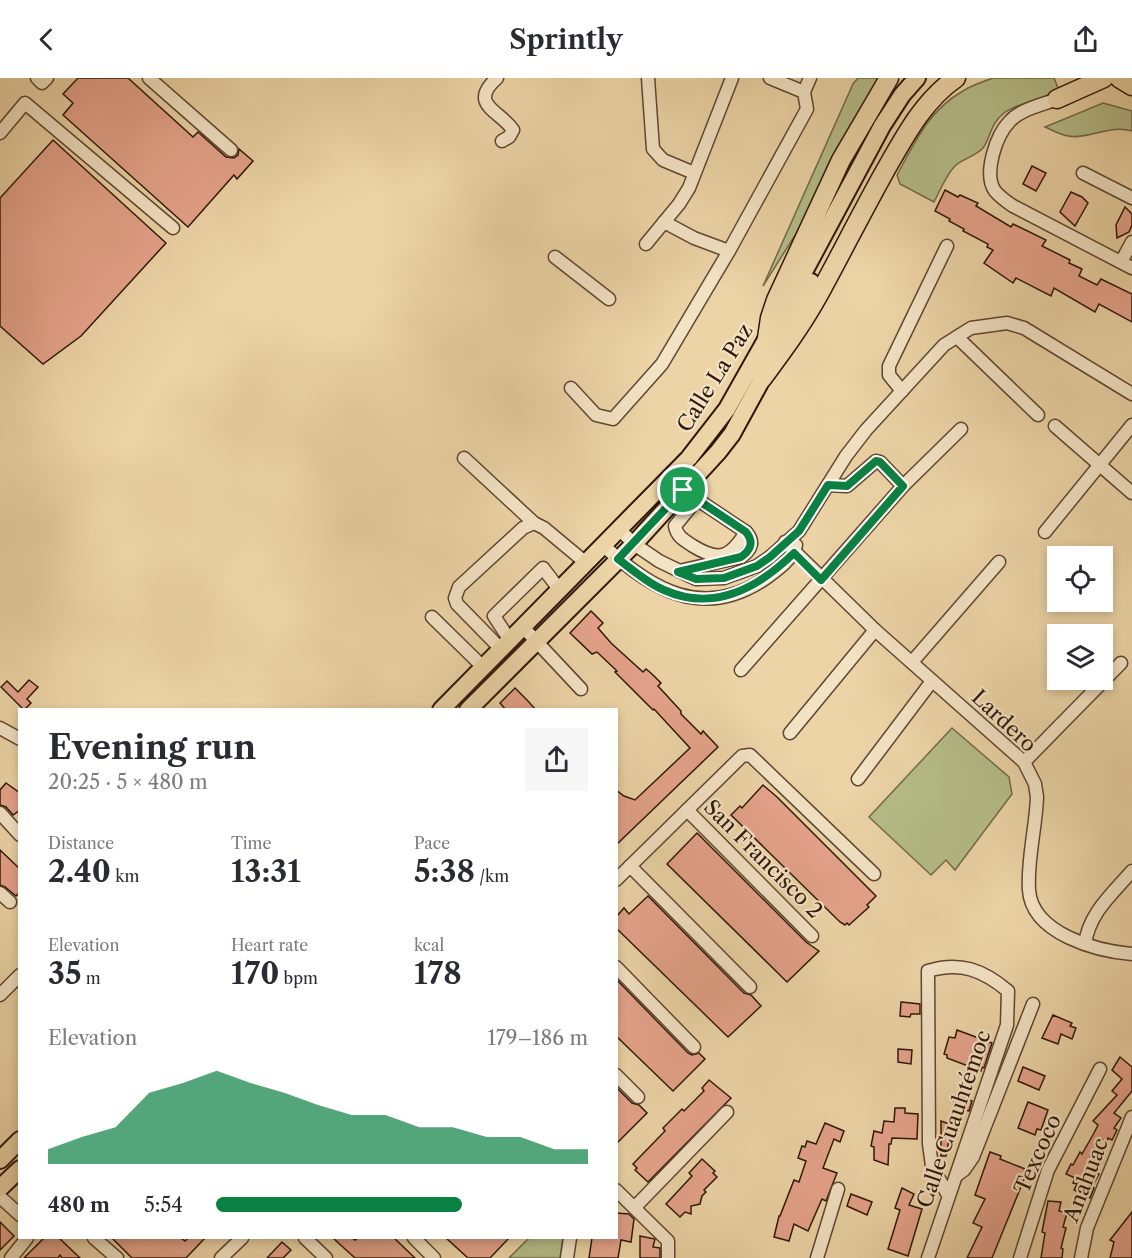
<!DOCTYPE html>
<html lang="en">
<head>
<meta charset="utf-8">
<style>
	:root { --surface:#fff; --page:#f7f7f7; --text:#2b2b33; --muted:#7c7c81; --accent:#0b8043 }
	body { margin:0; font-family:"Libre Caslon Text",serif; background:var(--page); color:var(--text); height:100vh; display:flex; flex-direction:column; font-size:22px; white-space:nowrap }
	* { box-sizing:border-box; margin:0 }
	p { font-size:20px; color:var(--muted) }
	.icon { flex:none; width:33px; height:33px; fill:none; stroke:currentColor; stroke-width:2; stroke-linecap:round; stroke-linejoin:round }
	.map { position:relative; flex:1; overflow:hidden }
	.drawer { position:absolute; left:18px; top:630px; width:600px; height:531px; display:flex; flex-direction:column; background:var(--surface); border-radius:0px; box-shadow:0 3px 9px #0003 }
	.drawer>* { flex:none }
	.fabs { position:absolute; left:1047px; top:468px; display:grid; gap:12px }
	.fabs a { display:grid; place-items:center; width:66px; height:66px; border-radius:0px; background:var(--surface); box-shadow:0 3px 9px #0003; font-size:30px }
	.pin { position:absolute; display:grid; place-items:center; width:51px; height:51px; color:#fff; margin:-26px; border:3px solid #fff; border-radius:50%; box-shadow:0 2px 6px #0007 }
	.round { display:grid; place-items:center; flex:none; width:63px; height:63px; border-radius:0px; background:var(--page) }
	.headline { display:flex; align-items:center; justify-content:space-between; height:102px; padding:0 30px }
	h1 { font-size:33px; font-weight:700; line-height:45px }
	.metrics { display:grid; grid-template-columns:repeat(3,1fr); gap:9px; height:102px; padding:6px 30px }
	.metrics div { display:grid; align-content:center }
	.metrics b { font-size:30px; font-weight:700 }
	.metrics small { font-size:16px; font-weight:400 }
	.metrics p { font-size:16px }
	.chart { height:168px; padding:12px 30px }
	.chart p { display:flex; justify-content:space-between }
	.chart svg { width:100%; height:108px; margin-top:6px; fill:var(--accent); opacity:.7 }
	ul { padding:0 30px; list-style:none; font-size:20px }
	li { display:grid; grid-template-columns:96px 72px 1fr; align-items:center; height:45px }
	li i { height:15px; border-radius:8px; background:var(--accent) }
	header { display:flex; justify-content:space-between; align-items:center; height:78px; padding:0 30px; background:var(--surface); font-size:27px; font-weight:700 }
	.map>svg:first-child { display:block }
	.green { fill:#b5bd89; stroke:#726a49; stroke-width:1.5 }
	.building { fill:#e5a38b; stroke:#2f1709; stroke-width:1.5 }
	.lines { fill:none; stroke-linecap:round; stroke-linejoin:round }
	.minor-casing { stroke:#5e4630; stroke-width:15 }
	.major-casing { stroke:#2f1709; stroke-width:20 }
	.highway-casing { stroke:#2f1709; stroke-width:21 }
	.minor { stroke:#f3e3c5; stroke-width:12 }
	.major { stroke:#ecd4a6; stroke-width:16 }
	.highway { stroke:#ecd4a6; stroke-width:18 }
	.route-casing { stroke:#fff; stroke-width:12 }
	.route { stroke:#0b8043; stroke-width:8 }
	.labels { text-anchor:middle; stroke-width:4.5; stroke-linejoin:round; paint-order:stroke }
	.street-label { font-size:21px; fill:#2f1709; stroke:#f3e3c5 }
</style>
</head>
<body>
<header><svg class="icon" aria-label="back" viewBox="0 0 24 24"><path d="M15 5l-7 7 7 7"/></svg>Sprintly<svg class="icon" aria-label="share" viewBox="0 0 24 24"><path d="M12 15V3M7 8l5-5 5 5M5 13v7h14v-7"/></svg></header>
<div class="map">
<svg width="1132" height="1180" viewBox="0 0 1132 1180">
	<rect width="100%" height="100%" fill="#ecd4a6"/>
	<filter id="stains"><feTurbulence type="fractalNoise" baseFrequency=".00333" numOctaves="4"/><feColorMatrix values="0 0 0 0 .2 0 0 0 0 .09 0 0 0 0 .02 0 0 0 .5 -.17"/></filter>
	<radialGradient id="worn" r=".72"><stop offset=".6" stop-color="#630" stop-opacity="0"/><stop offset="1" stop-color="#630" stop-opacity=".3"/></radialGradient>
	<g class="green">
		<path d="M858 0H881L816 124 763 208 853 6Z"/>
		<path d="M993 0H1054L1058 10C1049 24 1020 22 1004 35 990 46 991 59 983 70 976 78 962 81 955 88 946 97 940 113 934 124L900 106 897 97C915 64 929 32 963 13 972 7 983 4 993 0Z"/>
		<path d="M1103 25 1132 33V53C1110 46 1088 62 1068 58 1060 57 1052 52 1045 49Z"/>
		<path d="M952 650 1009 699 1012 716 955 792 946 782 931 797 869 739Z"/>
		<path d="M529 1160H563L560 1180H509Z"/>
	</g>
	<g class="building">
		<path d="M78 0H128L193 59 198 54 226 79 234 80 238 77 239 71 253 83 237 101 234 97 188 149 63 37 73 25 63 16Z"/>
		<path d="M53 62 166 165 81 258 43 286 0 248V120Z"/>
		<path d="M1032 88 1046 95 1036 113 1023 106Z"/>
		<path d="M945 112 958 119 960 117 978 125 976 128 1011 149 1013 146 1046 162 1042 168 1070 182 1069 185 1082 191 1079 198 1097 207 1101 201 1132 216V244L1099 226 1095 234 1054 210 1051 218 1016 200 1013 205 984 185 993 172 987 169 988 166 963 153 964 151 949 143 950 141 935 133Z"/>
		<path d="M1071 114 1082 119 1088 125 1075 148 1060 134Z"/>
		<path d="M1125 129 1132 136V147L1129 154 1117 160 1116 147Z"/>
		<path d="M591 533 603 545 598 550 611 565 643 594 646 591 652 596 661 605 658 608 681 633V636L701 656 703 653 718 669 616 767V712L624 718 635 722 690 670 654 631 653 632 615 594 617 593 597 574 592 576 570 555Z"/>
		<path d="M29 602 38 609 27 621 31 625 24 632 1 609 7 603 18 614Z"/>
		<path d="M515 610 527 622 536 632H506L500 625Z"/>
		<path d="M6 705 20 715V732L13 737 6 729 0 727V712Z"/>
		<path d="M763 707 777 719 876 818 867 827 869 829 849 847 847 845 845 847 840 844 731 737 740 728 742 730Z"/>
		<path d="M697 755 806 864 819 873 787 904 667 786Z"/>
		<path d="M0 772 20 791V814L16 818 5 809 0 807Z"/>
		<path d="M648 818 744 915 751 917 761 928 728 959 616 850V839L624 830 629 836Z"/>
		<path d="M616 901 688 975 692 977 699 975 705 981 673 1013 616 958Z"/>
		<path d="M901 924 920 926V936H911L910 939 900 938Z"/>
		<path d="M1053 937 1072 945 1070 948 1076 950 1072 961 1061 956 1058 966 1042 960Z"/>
		<path d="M957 952 992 965 984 990 982 989 981 993 947 980V977L944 976 949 959 955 960Z"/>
		<path d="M898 971 912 972 911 986 898 984Z"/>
		<path d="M1120 979 1132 989V1013L1114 1035 1121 1040 1114 1050 1117 1052 1112 1062 1108 1060 1107 1064 1102 1061 1090 1078 1097 1082 1091 1092 1099 1096 1092 1109 1094 1110 1090 1120 1074 1112 1077 1106 1073 1105 1075 1100 1066 1096 1071 1086 1073 1087 1080 1074 1082 1076 1094 1055 1098 1047 1093 1043 1117 1017 1112 1013 1122 1001 1112 992Z"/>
		<path d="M1023 989 1045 998 1039 1012 1018 1003Z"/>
		<path d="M709 1002 731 1020 648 1104 635 1092 637 1090 633 1086 665 1053 663 1050 682 1031 684 1033 704 1013 702 1010Z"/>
		<path d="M616 1009 632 1025 639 1027 647 1035 616 1066Z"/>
		<path d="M956 1017 972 1023 969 1033 953 1028Z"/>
		<path d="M1028 1024 1048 1032 1041 1052 1037 1051 1035 1057 1018 1050Z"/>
		<path d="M895 1030H905V1035L918 1036 917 1061 892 1060 891 1066H889L888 1087 874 1082V1069L871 1068 874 1053 882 1055 884 1043 894 1044Z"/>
		<path d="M941 1043 952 1047 946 1078H941Z"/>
		<path d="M825 1045 844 1053 840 1064 834 1061 823 1090 837 1095 826 1123 822 1121 808 1153 794 1146 789 1163 774 1159 779 1138H780L794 1102 799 1104 806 1083 798 1080 802 1068 805 1069 807 1063 816 1066Z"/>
		<path d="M990 1074 1001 1078 1000 1081 1025 1091 1024 1093 1027 1094 992 1180H967L982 1149 973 1145 985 1121 975 1117Z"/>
		<path d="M702 1081 715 1093 713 1095 717 1099 704 1112 706 1114 702 1118 700 1126 691 1128V1136L685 1134 680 1139 666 1126 692 1098 689 1095Z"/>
		<path d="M902 1110 914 1116 909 1127 922 1131 908 1178 888 1171 900 1132 895 1130Z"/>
		<path d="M851 1116 872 1124 867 1137 847 1128Z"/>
		<path d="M1048 1123 1061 1124 1059 1133 1067 1135 1063 1149 1066 1150 1061 1170 1063 1171 1062 1180H1041L1045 1155 1042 1154Z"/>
		<path d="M1132 1134V1180H1110L1114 1164 1110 1162Z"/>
		<path d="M616 1135 629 1136 634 1141 631 1164 621 1162 618 1180H589L592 1160H616Z"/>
		<path d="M0 1144 14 1158 0 1172Z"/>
		<path d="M640 1158 655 1161 653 1169 660 1170V1180H640Z"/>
		<path d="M44 1160H59L80 1180H62L60 1177 58 1180H24Z"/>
		<path d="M112 1160H181L185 1163 188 1160H205L186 1180H132Z"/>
		<path d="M333 1160H352L355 1162 358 1160H394L415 1180H355Z"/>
		<path d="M446 1160H509L490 1180H468Z"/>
		<path d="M282 1164 291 1172 283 1180H267Z"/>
	</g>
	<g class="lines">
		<g class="minor-casing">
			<g id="minor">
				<path d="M37 0 42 5 47 0"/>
				<path d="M149 0 231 72"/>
				<path d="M497 0C467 27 501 33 513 52L509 59 502 63"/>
				<path d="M648 0 653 71 663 82 694 95"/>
				<path d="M804 14 810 0"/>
				<path d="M1057 21C1042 27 1021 31 1010 43 996 57 983 96 995 113 1000 119 1007 124 1013 128L1132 190"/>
				<path d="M0 55 25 25 173 150"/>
				<path d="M1083 95 1132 120"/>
				<path d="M664 144 694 160 729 173"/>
				<path d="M646 166 679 126 689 110 732 0"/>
				<path d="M555 179 609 221"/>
				<path d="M1121 184 1132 164"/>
				<path d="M957 259 1038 337"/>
				<path d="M571 310 596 337 613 341 662 286 729 173 807 31 804 14 770 0"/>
				<path d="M902 313 889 297V288L947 168"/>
				<path d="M1055 348 1132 415"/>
				<path d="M464 380 534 445"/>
				<path d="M828 407 847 408 876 383 880 384 903 408"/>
				<path d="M697 421 675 448C677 459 684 462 693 468 719 484 730 480 746 454"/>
				<path d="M619 451 634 466 659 483 696 501 724 500 757 488 770 479 799 453 846 378 866 352 944 267 971 250 1007 245 1024 250 1132 316"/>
				<path d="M1045 454 1132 347"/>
				<path d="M785 464 875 552 1024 684 1035 706 1037 719C1036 750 1027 781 1029 812 1032 856 1097 873 1132 876"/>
				<path d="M603 467C651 512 704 543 766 500 777 492 793 481 796 467"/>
				<path d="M679 493 741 479C751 472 755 464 746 454L683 412"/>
				<path d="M432 539 483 589"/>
				<path d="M522 548 581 611"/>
				<path d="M509 561 494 538 543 490 559 511"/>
				<path d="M500 570 457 526 455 520 459 509 523 450 534 445 544 450 586 485"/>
				<path d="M912 584 999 484"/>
				<path d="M741 592 903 408 961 351"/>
				<path d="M0 650 20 661"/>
				<path d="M790 655 875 552"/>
				<path d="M1024 684 1121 585"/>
				<path d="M858 701 932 603"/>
				<path d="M687 732 812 858"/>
				<path d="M0 735 20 757"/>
				<path d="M630 788 750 909"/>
				<path d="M616 802 742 678 750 677 874 796"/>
				<path d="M0 815 10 824"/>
				<path d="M1085 866C1089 835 1113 815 1132 793"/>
				<path d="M616 889 694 969"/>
				<path d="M0 917 20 897"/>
				<path d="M616 997 638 1019"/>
				<path d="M957 1097 964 1092 973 1079 1033 926"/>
				<path d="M616 1112 668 1163V1180"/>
				<path d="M0 1119 20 1137"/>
				<path d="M635 1129 727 1034"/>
				<path d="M94 1160 117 1180"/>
				<path d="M305 1160 326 1180"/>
				<path d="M414 1160 434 1180"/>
				<path d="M11 1180 27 1160"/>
				<path d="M221 1180 242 1160"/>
				<path d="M567 1180 570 1160"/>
				<path d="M817 1180 838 1111"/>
				<path d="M928 1180 1007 947 1008 913C983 892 960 883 928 893L929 1066 932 1088 948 1117"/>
				<path d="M1020 1180 1048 1092 1100 991"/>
				<path d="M1081 1180 1087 1150 1132 1039"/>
			</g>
		</g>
		<g class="major-casing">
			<g id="major">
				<path d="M441 632 689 380 727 331 798 205 882 48 902 17 917 0"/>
				<path d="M468 632 634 466 718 374 732 356 762 301 811 204"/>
				<path d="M0 1082 20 1062"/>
				<path d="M0 1110 20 1091"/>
			</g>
		</g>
		<g class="highway-casing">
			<g id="highway">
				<path d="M1119 0 1132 8"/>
				<path d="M1057 21 1104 0"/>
				<path d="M767 260 770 240 776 222 841 82 889 0"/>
				<path d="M762 301C782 274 802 247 818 218 841 176 862 134 885 93 905 58 923 23 956 0"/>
			</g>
		</g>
		<use href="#minor" class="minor"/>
		<use href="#major" class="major"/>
		<use href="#highway" class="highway"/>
	</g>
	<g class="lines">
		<g class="route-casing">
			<path id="route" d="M876 383 880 384 903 408 821 502 794 475C759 509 715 535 664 512 647 505 633 492 618 481L683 412 746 454C754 464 751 472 741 479L678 494 696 501 724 500 757 488 770 479 799 453 828 407 847 408Z"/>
		</g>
		<use href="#route" class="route"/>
	</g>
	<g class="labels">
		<g class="street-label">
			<text transform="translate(715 300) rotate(-58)" y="7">Calle La Paz</text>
			<text transform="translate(1004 643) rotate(43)" y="7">Lardero</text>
			<text transform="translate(763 781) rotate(45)" y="7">San Francisco 2</text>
			<text transform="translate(954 1041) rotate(-71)" y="7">Calle Cuauhtémoc</text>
			<text transform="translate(1038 1076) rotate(-66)" y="7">Texcoco</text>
			<text transform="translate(1086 1102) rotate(-69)" y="7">Anahuac</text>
		</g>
	</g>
	<rect width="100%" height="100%" filter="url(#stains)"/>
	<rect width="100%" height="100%" fill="url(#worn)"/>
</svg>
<div class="fabs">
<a><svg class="icon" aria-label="locate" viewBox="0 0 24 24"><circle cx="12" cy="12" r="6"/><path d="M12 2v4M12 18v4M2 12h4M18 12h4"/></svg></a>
<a><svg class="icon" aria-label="layers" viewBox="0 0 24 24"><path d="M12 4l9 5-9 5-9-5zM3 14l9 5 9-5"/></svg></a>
</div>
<div class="pin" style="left:683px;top:412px;background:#1e9e55"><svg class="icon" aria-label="arrive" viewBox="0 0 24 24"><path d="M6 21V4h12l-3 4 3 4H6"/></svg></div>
<section class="drawer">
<div class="headline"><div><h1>Evening run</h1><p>20:25 · 5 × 480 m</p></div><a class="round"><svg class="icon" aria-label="share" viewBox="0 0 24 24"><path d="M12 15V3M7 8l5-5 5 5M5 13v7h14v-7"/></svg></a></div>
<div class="metrics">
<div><p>Distance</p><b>2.40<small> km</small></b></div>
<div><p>Time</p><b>13:31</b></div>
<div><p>Pace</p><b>5:38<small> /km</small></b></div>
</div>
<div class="metrics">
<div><p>Elevation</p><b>35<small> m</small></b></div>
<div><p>Heart rate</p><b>170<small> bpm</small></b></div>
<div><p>kcal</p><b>178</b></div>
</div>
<div class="chart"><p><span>Elevation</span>179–186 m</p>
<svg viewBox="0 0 160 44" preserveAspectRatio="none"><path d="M0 44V38L10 33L20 29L30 15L40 11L50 6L60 11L70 15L80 20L90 24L100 24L110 29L120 29L130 33L140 33L150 38L160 38V44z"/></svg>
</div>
<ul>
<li><b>480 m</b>5:54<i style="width:66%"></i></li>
</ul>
</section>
</div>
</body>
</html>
